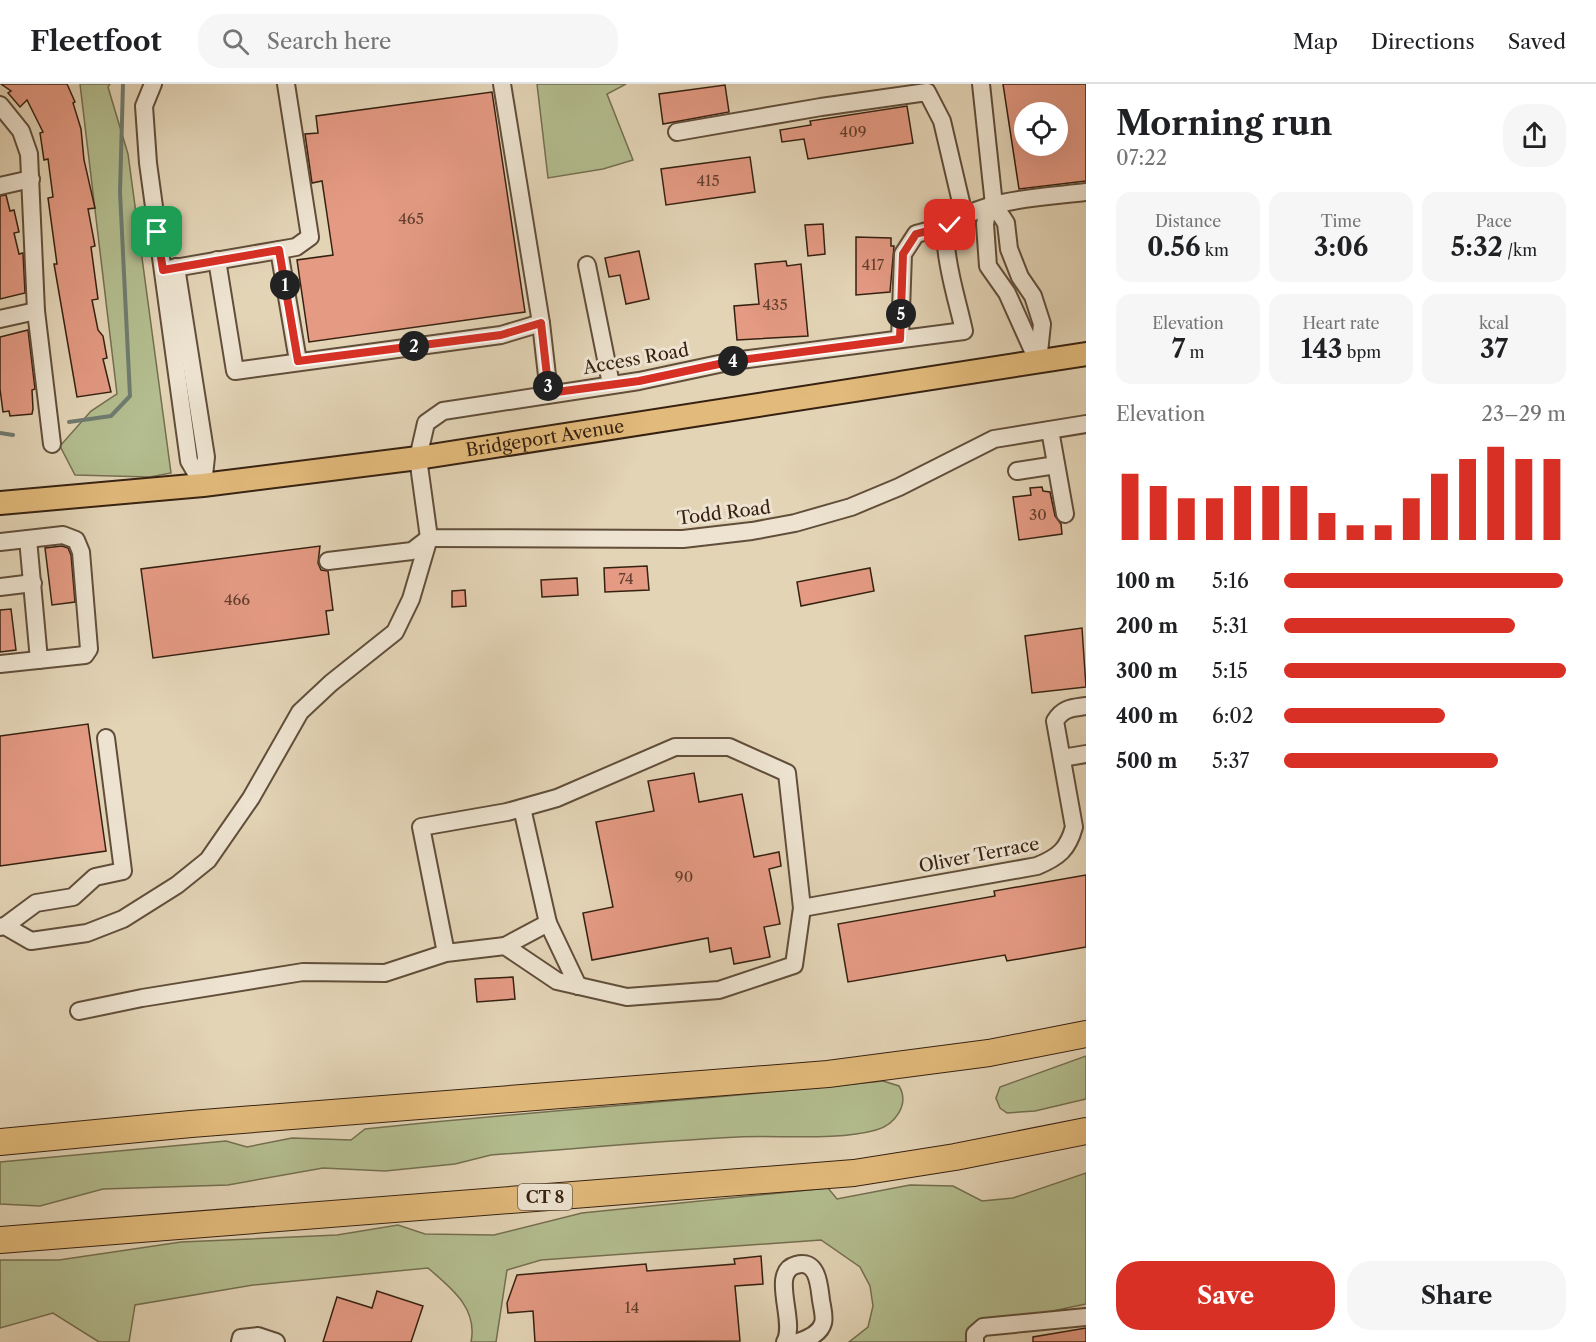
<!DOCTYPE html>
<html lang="en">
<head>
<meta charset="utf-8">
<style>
	:root { --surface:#fff; --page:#f6f6f6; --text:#202124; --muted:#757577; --line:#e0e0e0; --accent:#d93025 }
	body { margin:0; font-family:"Libre Caslon Text",serif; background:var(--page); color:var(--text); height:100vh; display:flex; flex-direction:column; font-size:22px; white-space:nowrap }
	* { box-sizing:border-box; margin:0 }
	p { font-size:20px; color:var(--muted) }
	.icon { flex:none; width:33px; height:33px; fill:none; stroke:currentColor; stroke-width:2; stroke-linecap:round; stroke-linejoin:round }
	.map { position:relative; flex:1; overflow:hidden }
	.sheet { display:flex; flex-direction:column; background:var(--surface); width:510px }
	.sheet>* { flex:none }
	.buttons { position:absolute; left:1014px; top:18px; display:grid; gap:12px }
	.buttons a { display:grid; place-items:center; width:54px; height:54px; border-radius:50%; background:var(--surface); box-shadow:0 6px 24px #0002; font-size:30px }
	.pin { position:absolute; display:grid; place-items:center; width:51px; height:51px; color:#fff; margin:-26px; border-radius:12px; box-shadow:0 3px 9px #0006 }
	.km { position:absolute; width:30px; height:30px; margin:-15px; border-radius:50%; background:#222; color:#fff; font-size:16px; line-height:30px; text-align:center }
	.round { display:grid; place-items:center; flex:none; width:63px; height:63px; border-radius:24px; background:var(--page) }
	.summary { display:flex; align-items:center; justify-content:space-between; height:102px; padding:0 30px }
	h1 { font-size:33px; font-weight:700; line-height:45px }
	.metrics { display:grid; grid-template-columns:repeat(3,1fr); gap:9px; height:102px; padding:6px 30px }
	.metrics div { display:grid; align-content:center; border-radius:15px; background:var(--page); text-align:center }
	.metrics b { font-size:26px; font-weight:700 }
	.metrics small { font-size:16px; font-weight:400 }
	.metrics p { font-size:16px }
	.chart { height:168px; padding:12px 30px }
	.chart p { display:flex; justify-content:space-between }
	.chart svg { width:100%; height:108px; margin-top:6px; stroke:var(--accent); stroke-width:6 }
	.cta { display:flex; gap:12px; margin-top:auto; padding:12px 30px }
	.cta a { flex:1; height:69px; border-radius:24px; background:var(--accent); color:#fff; font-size:24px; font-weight:700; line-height:69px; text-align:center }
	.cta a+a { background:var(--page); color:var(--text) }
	ul { padding:0 30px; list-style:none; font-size:20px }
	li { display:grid; grid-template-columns:96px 72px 1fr; align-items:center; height:45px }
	li i { height:15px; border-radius:8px; background:var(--accent) }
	header { display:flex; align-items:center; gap:36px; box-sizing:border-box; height:84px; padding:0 30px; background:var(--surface); border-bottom:2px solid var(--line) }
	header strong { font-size:28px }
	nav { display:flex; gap:33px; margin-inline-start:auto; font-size:21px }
	.search { width:420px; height:54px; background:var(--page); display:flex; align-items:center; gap:15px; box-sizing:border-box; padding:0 21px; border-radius:24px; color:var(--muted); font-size:22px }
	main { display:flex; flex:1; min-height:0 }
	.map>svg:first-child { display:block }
	.green { fill:#b3bd8f; stroke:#746f50; stroke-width:1.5 }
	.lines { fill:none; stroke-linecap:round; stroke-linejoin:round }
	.stream { stroke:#6f7c70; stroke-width:4 }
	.building { fill:#e49a83; stroke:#362111; stroke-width:1.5; fill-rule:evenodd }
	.minor-casing { stroke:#614e3a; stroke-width:20 }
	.major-casing { stroke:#362111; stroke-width:26 }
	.highway-casing { stroke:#362111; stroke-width:28 }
	.minor { stroke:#ede3d0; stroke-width:16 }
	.major { stroke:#e2ba7b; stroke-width:22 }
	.highway { stroke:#e2ba7b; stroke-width:26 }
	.route-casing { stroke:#fff; stroke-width:12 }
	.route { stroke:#d93025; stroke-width:8 }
	.labels { text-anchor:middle; stroke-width:6; stroke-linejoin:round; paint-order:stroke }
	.number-label { font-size:15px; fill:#623f2e }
	.shield { fill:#ede3d0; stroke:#6d5b4a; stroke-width:1.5 }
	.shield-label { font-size:16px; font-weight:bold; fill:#362111 }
	.street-label { font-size:18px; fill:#362111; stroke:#ede3d0 }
</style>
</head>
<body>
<header>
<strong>Fleetfoot</strong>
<div class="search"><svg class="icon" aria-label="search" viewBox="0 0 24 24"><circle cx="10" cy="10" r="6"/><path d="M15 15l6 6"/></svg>Search here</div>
<nav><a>Map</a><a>Directions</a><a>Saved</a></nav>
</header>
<main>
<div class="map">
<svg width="1086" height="1258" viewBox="0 0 1086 1258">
	<rect width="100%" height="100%" fill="#e3d4b6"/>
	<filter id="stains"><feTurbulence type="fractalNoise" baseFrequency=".00333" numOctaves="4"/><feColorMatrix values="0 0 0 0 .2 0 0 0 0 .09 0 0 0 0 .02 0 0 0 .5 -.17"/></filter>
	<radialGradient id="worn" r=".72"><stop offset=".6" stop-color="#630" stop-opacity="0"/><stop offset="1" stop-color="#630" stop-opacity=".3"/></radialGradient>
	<g class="green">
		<path d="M80 0H110L108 3 128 70 171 389 150 393 75 391 60 362 91 327 117 310Z"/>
		<path d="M537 0H626L607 10 633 76 603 85 548 94Z"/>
		<path d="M1086 972V1015L1035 1027 1007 1029 1000 1024 996 1014 1000 1003Z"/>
		<path d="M883 997 899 1002C910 1020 895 1041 876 1046 837 1057 780 1051 738 1053 656 1057 573 1065 491 1071L455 1080 385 1087 323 1084 228 1101 103 1105 40 1122 0 1120V1078L226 1057 247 1063 292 1054 351 1056 365 1045C537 1027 711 1015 883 997Z"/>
		<path d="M1086 1089V1220L986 1241 979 1258H849L868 1243 873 1222 870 1202 860 1183 821 1156 541 1176 507 1186 496 1258H471C478 1224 451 1204 428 1184L253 1201 135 1221 129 1258H99L53 1229 0 1244V1176H59L181 1158 337 1151 398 1141 425 1150 494 1151 582 1129 828 1104 837 1115 910 1101 953 1102 982 1117 1013 1114Z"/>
	</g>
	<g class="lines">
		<g class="stream">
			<path d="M69 338 111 332 130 312 120 108 123 0"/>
			<path d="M0 349 13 351"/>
		</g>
	</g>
	<g class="building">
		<path d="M1 0H67L75 18 73 19 81 45 84 76 95 124 88 125 95 162 91 163 98 215 92 216 98 246 103 252 107 274 103 275 111 308 77 313 54 180H57L48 114 53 113 48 75 44 76 40 49 43 48 27 16 20 23 8 9 11 7Z"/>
		<path d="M1003 0H1086V97L1019 105ZM1024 28H1058V62H1024Z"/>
		<path d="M725 1 729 28 663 40 659 10Z"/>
		<path d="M492 8 525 228 309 258 297 176 333 171 322 97 312 99 305 50 318 49 316 32Z"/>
		<path d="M907 22 913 59 808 75 804 55 782 58 780 46 811 41 810 37Z"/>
		<path d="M750 73 755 108 666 121 661 85Z"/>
		<path d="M6 111 10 127 14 126 19 148 14 149 19 170 23 169 25 209 0 215V112Z"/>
		<path d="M823 140 825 170 808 172 805 141Z"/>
		<path d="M856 153 891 154V162H894L890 208 856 211Z"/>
		<path d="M639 167 649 215 626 220 620 191 609 193 605 174Z"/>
		<path d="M786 177 787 182 801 180 808 252 737 256 734 222 759 220 755 180Z"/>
		<path d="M28 246 35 305 32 306 33 325 32 330 10 332 9 327 3 328 0 305V253Z"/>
		<path d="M1042 403 1043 407 1050 408 1055 432 1061 440 1062 450 1019 456 1013 413 1031 411 1030 404Z"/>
		<path d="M62 462 68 464 71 471 75 518 52 521 45 464Z"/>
		<path d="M320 462 318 479 321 486 328 487 333 526 326 527 329 550 153 574 141 485Z"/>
		<path d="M647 482 649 506 605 508 604 484Z"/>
		<path d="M870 484 874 507 801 522 797 498Z"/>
		<path d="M577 494 578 511 542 513 541 496Z"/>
		<path d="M465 506 466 522 452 523V507Z"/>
		<path d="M11 525 16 566 0 568V526Z"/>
		<path d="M1082 544 1086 603 1032 609 1025 552Z"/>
		<path d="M88 640 106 767 0 782V652Z"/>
		<path d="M694 689 699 718 742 710 754 773 779 768 781 782 769 785 780 840 764 843 770 873 734 880 731 864 710 868 708 854 592 876 583 829 613 823 596 738 654 727 648 697Z"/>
		<path d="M1086 791V863L1007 877 1005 871 848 898 838 840 995 812 994 807Z"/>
		<path d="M513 893 515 915 477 918 475 895Z"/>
		<path d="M761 1172 763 1200 735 1202 740 1257 535 1258 533 1227 508 1229 507 1219 517 1191 646 1180 647 1187 735 1180 734 1175Z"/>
		<path d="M377 1207 423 1222 411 1258H323L337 1213 372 1224Z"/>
		<path d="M1086 1244V1258H1033V1253Z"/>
	</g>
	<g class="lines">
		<g class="minor-casing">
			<g id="minor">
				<path d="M153 0 144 22 148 79 189 377 203 401"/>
				<path d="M502 0 541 239 549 309"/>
				<path d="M981 0 994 121 1006 139 1009 165 1020 193 1033 212 1042 240 1038 278"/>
				<path d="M0 21 21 47 29 70 36 227 52 360"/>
				<path d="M677 48 821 23 927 8 942 37 964 131"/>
				<path d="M0 102 31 95"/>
				<path d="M1086 108C1053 113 944 114 946 161 948 189 958 219 964 247L733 277 639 297 443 327 426 339 418 374 429 454 683 455 752 447 795 439 851 423 899 403 994 355 1086 340"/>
				<path d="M994 121 987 129 985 140 988 182 1007 209 1038 278"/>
				<path d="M279 166 298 277"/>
				<path d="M217 176 235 287 501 251 541 239"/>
				<path d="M587 181 611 300"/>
				<path d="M176 183 206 373 203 401"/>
				<path d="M163 186 296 163 310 153 286 0"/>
				<path d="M0 235 36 227"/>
				<path d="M900 255 903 170 916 150 950 141"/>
				<path d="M1050 346 1065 430"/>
				<path d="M1017 387 1056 381"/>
				<path d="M28 455 39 576"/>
				<path d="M0 458 63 451 76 456 81 468 89 565 85 571 0 580"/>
				<path d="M328 477 412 467 429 454"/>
				<path d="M0 503 33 499"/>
				<path d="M1062 674 1086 670"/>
				<path d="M802 824 1037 782C1059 773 1068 765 1074 743L1055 637C1063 624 1072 624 1086 622"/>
				<path d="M548 839 578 902"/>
				<path d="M5 842 36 819 73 813 95 793 123 787 106 654"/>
				<path d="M0 843 5 842 31 857 87 849 123 835 177 801 208 776 251 714 300 628 331 599 395 548 411 515 429 454"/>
				<path d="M505 862 548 839 522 724"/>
				<path d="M79 927 142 914 303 888 385 889 446 869 505 862 557 897 627 913 719 906 794 881 802 824 787 689 729 663H675L557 714 507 728 421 743 446 869"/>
				<path d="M240 1258 241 1254 258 1252 276 1258"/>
				<path d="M785 1258C797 1238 769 1188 796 1181 818 1175 819 1201 821 1216 822 1223 825 1233 823 1239 820 1250 807 1255 798 1258"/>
				<path d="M975 1258V1250L983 1243 1086 1233"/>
			</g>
		</g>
		<g class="major-casing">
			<g id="major">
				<path id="s1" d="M0 419 203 401 418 374 1086 270"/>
			</g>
		</g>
		<g class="highway-casing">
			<g id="highway">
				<path d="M0 1058 191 1040 828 990 989 969 1086 950"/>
				<path d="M0 1156 854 1089 955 1073 1086 1047"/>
			</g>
		</g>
		<use href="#minor" class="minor"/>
		<use href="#major" class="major"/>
		<use href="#highway" class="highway"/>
	</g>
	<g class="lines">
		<g class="route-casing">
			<path id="route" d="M157 148 163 186 279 166 298 277 501 251 541 239 549 309 639 297 733 277 900 255 903 170 916 150 950 141"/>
		</g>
		<use href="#route" class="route"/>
	</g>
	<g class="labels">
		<g class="number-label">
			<text x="853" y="53">409</text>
			<text x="708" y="102">415</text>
			<text x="411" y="140">465</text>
			<text x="873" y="186">417</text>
			<text x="775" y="226">435</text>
			<text x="1038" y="436">30</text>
			<text x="626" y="500">74</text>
			<text x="237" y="521">466</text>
			<text x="684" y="798">90</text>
			<text x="632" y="1229">14</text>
		</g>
		<rect class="shield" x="518" y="1100" width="54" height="26" rx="4.5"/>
		<g class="shield-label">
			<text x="545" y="1119">CT 8</text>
		</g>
		<g class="street-label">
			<text transform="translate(636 275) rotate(-10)" y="6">Access Road</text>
			<text dy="6" stroke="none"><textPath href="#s1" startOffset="549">Bridgeport Avenue</textPath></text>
			<text transform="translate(724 429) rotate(-7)" y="6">Todd Road</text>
			<text transform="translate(979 771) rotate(-11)" y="6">Oliver Terrace</text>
		</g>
	</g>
	<rect width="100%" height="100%" filter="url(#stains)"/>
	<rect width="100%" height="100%" fill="url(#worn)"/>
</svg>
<div class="buttons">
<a><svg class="icon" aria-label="locate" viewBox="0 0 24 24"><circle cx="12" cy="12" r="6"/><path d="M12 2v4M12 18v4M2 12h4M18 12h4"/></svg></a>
</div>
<div class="pin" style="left:157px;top:148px;background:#1e9e55"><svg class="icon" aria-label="arrive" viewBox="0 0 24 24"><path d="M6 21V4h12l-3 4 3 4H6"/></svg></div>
<div class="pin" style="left:950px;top:141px;background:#d93025"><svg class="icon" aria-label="check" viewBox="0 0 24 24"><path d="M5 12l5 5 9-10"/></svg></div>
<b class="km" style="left:285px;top:201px">1</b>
<b class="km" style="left:414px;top:262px">2</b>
<b class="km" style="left:548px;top:302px">3</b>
<b class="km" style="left:733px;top:277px">4</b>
<b class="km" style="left:901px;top:230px">5</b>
</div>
<section class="sheet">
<div class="summary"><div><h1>Morning run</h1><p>07:22</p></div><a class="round"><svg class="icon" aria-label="share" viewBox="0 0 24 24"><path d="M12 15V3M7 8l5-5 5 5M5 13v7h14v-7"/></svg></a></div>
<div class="metrics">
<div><p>Distance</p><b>0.56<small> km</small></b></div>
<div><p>Time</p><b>3:06</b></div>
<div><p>Pace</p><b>5:32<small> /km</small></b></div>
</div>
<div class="metrics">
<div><p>Elevation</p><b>7<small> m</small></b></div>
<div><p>Heart rate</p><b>143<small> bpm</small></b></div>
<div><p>kcal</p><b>37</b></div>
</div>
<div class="chart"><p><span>Elevation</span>23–29 m</p>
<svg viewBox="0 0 160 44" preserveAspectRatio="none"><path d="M5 44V17M15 44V22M25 44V27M35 44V27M45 44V22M55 44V22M65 44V22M75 44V33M85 44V38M95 44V38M105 44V27M115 44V17M125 44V11M135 44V6M145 44V11M155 44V11"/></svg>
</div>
<ul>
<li><b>100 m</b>5:16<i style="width:99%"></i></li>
<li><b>200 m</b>5:31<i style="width:82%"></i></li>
<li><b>300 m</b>5:15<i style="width:100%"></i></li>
<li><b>400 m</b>6:02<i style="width:57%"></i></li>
<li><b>500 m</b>5:37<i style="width:76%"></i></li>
</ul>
<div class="cta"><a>Save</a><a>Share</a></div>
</section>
</main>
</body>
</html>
